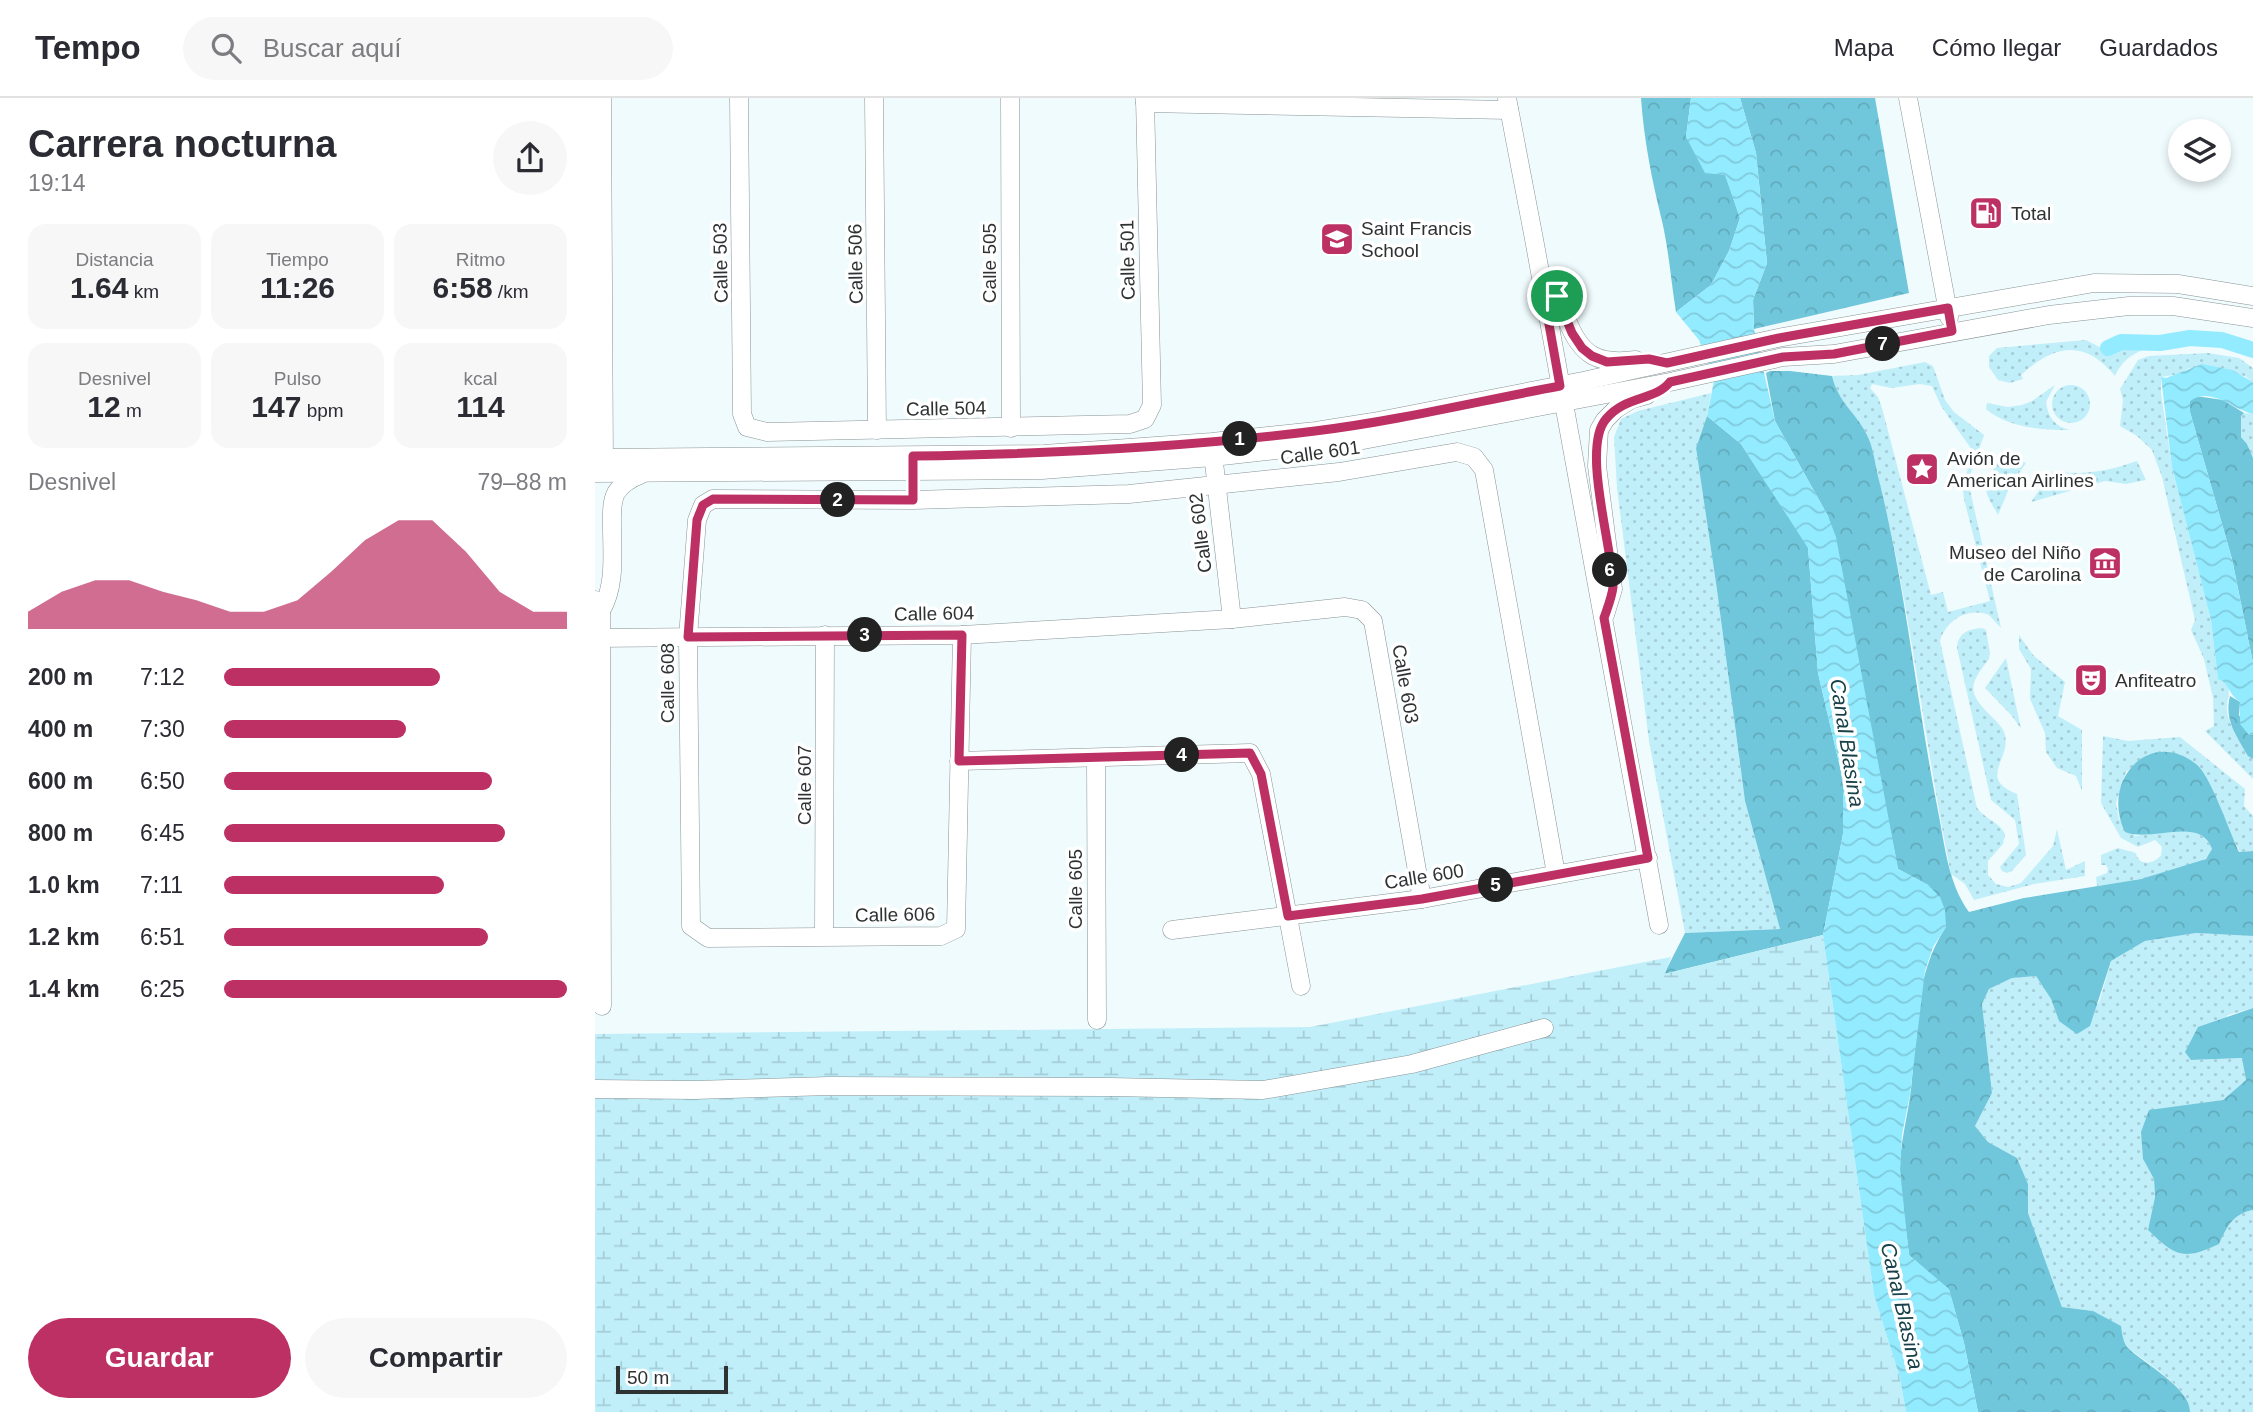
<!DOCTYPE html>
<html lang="es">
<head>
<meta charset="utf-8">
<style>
	:root { --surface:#fff; --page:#f7f7f7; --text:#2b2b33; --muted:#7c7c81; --line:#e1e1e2; --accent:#bd3063 }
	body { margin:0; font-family:Arial,sans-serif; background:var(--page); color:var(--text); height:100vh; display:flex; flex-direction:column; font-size:26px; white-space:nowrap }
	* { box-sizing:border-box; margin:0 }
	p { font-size:23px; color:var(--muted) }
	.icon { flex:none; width:38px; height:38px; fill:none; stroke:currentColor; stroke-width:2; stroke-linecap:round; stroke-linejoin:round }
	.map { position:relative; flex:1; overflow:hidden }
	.panel { display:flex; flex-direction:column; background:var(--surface); width:595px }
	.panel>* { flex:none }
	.tools { position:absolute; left:1573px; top:21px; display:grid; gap:14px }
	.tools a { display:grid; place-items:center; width:63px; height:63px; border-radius:50%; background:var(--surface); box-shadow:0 4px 10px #0003; font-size:35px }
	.scale { position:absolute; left:21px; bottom:18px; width:112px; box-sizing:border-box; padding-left:7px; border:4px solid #2e3233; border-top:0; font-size:19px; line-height:24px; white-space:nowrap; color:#2e3233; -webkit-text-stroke:5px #fff; paint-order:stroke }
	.pin { position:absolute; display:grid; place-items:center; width:60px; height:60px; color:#fff; margin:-30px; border:4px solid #fff; border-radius:50%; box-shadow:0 2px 7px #0007 }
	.km { position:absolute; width:35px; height:35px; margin:-18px; border-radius:50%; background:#222; color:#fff; font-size:19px; line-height:35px; text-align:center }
	.round { display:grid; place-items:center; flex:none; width:74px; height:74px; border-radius:37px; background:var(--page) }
	.summary { display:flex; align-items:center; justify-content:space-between; height:119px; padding:0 28px }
	h1 { font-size:38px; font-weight:800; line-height:52px }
	.metrics { display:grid; grid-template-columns:repeat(3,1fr); gap:10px; height:119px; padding:7px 28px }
	.metrics div { display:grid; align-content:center; border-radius:18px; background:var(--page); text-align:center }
	.metrics b { font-size:30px; font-weight:800 }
	.metrics small { font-size:19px; font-weight:400 }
	.metrics p { font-size:19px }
	.chart { height:196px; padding:14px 28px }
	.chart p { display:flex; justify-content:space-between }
	.chart svg { width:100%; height:126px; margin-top:7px; fill:var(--accent); opacity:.7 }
	.cta { display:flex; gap:14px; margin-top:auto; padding:14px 28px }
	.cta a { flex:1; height:80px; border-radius:42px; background:var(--accent); color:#fff; font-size:28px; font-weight:800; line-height:80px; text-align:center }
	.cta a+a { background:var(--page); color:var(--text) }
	ul { padding:0 28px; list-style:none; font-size:23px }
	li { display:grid; grid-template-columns:112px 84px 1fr; align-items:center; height:52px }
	li i { height:18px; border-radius:9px; background:var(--accent) }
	header { display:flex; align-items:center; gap:42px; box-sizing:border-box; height:98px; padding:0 35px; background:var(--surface); border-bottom:2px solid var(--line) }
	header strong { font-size:33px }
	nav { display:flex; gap:38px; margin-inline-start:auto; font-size:24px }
	.search { width:490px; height:63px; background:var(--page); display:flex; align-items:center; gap:18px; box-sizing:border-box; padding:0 24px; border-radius:38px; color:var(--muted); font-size:26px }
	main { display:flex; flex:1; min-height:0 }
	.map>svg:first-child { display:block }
	.grass { fill:url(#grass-dots); fill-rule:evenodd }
	.forest { fill:url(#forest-crowns) }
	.wetland { fill:url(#wetland-marsh) }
	.water { fill:url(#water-waves) }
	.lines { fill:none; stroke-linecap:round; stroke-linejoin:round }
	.canal { stroke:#93ebff; stroke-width:16 }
	.minor-casing { stroke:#899395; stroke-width:19 }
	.minor { stroke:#fff; stroke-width:18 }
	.route-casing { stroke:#fff; stroke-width:14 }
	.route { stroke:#bd3063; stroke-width:9 }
	.labels { text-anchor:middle; stroke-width:7; stroke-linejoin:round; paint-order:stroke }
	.poi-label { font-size:19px; fill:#2e3233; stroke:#fff; text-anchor:start }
	.street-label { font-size:19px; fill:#2e3233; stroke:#fff }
	.water-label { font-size:21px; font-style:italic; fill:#184149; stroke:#fff }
</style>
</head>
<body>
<header>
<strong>Tempo</strong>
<div class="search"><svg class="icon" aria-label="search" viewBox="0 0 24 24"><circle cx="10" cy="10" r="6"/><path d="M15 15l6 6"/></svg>Buscar aquí</div>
<nav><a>Mapa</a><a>Cómo llegar</a><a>Guardados</a></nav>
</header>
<main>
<section class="panel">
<div class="summary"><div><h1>Carrera nocturna</h1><p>19:14</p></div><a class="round"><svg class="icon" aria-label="share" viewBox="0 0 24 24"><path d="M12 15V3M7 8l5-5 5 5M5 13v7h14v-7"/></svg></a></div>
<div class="metrics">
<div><p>Distancia</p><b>1.64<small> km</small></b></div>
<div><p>Tiempo</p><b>11:26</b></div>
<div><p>Ritmo</p><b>6:58<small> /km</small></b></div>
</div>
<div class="metrics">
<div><p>Desnivel</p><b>12<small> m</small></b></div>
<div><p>Pulso</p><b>147<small> bpm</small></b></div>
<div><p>kcal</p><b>114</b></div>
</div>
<div class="chart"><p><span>Desnivel</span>79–88 m</p>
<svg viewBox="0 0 160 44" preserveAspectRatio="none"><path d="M0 44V38L10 31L20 27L30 27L40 31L50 34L60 38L70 38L80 34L90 24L100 13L110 6L120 6L130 17L140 31L150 38L160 38V44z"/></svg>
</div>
<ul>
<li><b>200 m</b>7:12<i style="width:63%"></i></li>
<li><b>400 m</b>7:30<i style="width:53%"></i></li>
<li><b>600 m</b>6:50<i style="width:78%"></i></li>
<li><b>800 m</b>6:45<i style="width:82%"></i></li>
<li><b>1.0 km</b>7:11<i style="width:64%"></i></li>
<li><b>1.2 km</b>6:51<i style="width:77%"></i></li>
<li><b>1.4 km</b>6:25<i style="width:100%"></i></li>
</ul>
<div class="cta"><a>Guardar</a><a>Compartir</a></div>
</section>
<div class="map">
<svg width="1658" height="1314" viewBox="0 0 1658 1314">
	<defs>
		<pattern id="grass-dots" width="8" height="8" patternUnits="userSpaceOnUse" patternTransform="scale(1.75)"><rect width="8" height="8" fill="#c0effa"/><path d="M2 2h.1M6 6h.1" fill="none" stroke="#a5cdd7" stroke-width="1.8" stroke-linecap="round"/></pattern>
		<pattern id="forest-crowns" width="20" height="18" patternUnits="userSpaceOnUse" patternTransform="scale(1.75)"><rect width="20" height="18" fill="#70c7db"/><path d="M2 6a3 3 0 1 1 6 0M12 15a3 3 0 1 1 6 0" fill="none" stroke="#61abbc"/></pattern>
		<pattern id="wetland-marsh" width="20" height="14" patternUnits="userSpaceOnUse" patternTransform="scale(1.75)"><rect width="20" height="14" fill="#c0effa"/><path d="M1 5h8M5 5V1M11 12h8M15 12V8" fill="none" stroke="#a5cdd7"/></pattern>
		<pattern id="water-waves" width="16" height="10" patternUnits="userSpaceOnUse" patternTransform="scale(1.75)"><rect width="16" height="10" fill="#93ebff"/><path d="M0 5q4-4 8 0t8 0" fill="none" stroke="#7fcadb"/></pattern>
	</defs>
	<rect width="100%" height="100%" fill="#f0fbfd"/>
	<g class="grass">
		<path d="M1491 242 1514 254 1533 248 1557 249C1539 254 1528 261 1520 278 1490 241 1460 246 1426 277L1428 281 1415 285 1403 282 1394 269V258L1402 250Z"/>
		<path d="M1613 255 1644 260 1658 270V284L1650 278 1594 270 1584 276 1566 279V295L1577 369 1616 522 1623 580C1642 589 1630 600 1632 613 1633 625 1649 655 1658 661V681L1610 633 1619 628 1618 600 1609 561 1596 532 1600 522 1567 379 1557 352 1542 338 1525 328 1528 302 1525 291 1543 262 1554 258Z"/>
		<path d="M1330 264 1338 268 1350 302 1359 314 1389 337 1373 383 1406 530 1394 517C1373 509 1351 522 1345 543L1382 710C1390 721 1405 724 1410 736L1408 746 1393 763V777L1401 786 1413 789 1426 785 1458 748 1462 731 1471 772 1490 763V778L1439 786 1379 802 1370 786 1356 776C1329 644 1316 509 1283 378 1280 365 1278 348 1272 337 1261 314 1244 306 1237 278L1263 277ZM1277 286 1296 290 1325 286 1337 288 1346 308 1375 349 1376 355 1368 392 1369 401 1395 503 1353 514 1348 494 1336 497 1287 310 1283 299 1275 290Z"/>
		<circle cx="1476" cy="306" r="19"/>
		<path d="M1460 287 1451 304C1453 319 1460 329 1475 332 1447 332 1413 330 1391 311L1392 305 1413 309 1427 307 1437 303Z"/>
		<path d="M1116 295 1112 318 1101 350 1122 492 1150 703 1185 831 1090 835 1054 643 1022 390 1019 339 1026 321 1043 313Z"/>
		<path d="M1649 315 1658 316V360L1652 346 1646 339V318Z"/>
		<path d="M1409 354 1431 365 1415 388 1403 417C1390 394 1386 392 1400 369 1404 363 1405 359 1409 354Z"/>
		<path d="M1542 363 1551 382 1531 386 1510 383 1436 404 1458 373C1488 378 1514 373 1542 363Z"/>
		<path d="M1387 530 1391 532 1395 555 1394 561C1372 589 1373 595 1398 620 1403 625 1408 629 1410 637 1416 662 1382 680 1422 696L1431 757 1417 773 1412 775 1407 773 1405 769 1424 746 1420 722 1396 702 1362 550C1363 535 1373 531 1387 530Z"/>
		<path d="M1424 537 1438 557 1470 584 1463 618 1487 632V693L1481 678 1462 670 1451 654 1450 635 1435 601 1436 571 1424 551Z"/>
		<path d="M1411 560 1426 631 1417 618 1390 590Z"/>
		<path d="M1508 638 1533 643 1585 639 1650 691 1649 708 1658 718V753L1645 754 1637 740 1554 656 1531 674 1521 705 1524 721 1540 738C1564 736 1606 722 1617 751 1615 754 1614 758 1611 760 1596 774 1524 785 1502 788L1501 779 1512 775 1513 771 1511 767H1506V757L1523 750 1541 755C1544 769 1559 766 1566 757L1567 749 1560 742 1543 749 1526 740 1506 705Z"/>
		<path d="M1601 835 1658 838V910L1633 917 1597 962 1648 960 1651 982 1628 1002 1554 1013 1548 1061 1559 1081 1560 1099 1553 1132 1623 1147C1631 1128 1638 1116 1658 1112V1314H1595C1596 1290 1548 1263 1532 1249 1520 1238 1509 1225 1498 1213L1467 1209 1433 1115V1086L1422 1060 1393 1044 1380 1028 1397 995 1387 906 1394 891 1417 880 1441 878 1456 901 1464 923 1504 905 1516 863 1550 843Z"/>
	</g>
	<g class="forest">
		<path d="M1046 0H1096L1091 39 1130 76 1145 120 1134 153 1116 187 1081 214C1076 184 1074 153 1067 123 1057 82 1049 43 1046 0Z"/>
		<path d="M1145 0H1280L1314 195 1159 231 1158 202 1172 165 1161 55Z"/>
		<path d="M1175 273H1195L1237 278C1244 306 1261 314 1272 337 1278 348 1280 365 1283 378 1311 488 1321 602 1343 713 1350 748 1353 785 1374 814L1429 800 1546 781 1611 761 1617 751C1605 717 1556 745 1530 734 1505 683 1554 629 1601 666 1615 676 1635 735 1644 754L1658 753V838L1601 835 1550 843 1516 863 1495 928 1482 936 1464 923 1456 901 1441 878 1417 880 1394 891 1387 906 1397 995 1380 1028 1393 1044 1422 1060 1433 1086V1115L1467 1209 1498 1213 1526 1228C1527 1235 1528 1245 1533 1250 1548 1265 1596 1290 1595 1314H1383L1369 1245 1354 1192 1314 1157C1311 1129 1306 1100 1305 1071 1305 1044 1313 1018 1316 991 1322 936 1319 877 1351 829L1333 787 1303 771 1233 418 1180 323 1171 275Z"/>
		<path d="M1601 298 1628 302 1649 315 1646 318V339L1652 346 1658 360V565L1637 461 1595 314V303Z"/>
		<path d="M1112 318 1146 346 1213 449 1223 575 1248 682V736L1228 837 1069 876 1090 835 1185 831 1150 703 1122 492 1101 350Z"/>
		<path d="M1635 598 1645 604 1644 617 1654 637H1658V661L1653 658C1641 637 1629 622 1635 598Z"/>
		<path d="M1658 910V1112C1638 1116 1632 1128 1624 1146 1588 1163 1580 1158 1553 1132L1560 1099 1559 1081 1548 1061 1546 1034 1554 1012 1628 1002 1651 982 1647 960 1596 962 1590 954 1603 929Z"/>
	</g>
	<path class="wetland" d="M1228 837 1279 1197 1305 1280 1311 1314H0V936L715 929 1076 859 1070 876Z"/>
	<g class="water">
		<path d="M1096 0H1145L1161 55 1172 165 1158 202 1159 231 1180 323 1233 418 1241 439 1303 771 1333 787 1345 799 1350 812 1351 829 1338 849 1330 873 1315 996 1307 1037 1305 1072 1314 1157 1354 1191 1369 1245 1383 1314H1311L1305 1280 1279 1197 1228 837 1248 736V682L1223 575 1213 450 1146 346 1112 318 1119 283 1104 242 1081 214 1116 187 1134 153 1145 120 1130 77 1110 75 1091 39Z"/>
		<path d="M1607 266 1637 272 1658 284V316C1638 312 1616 288 1595 303V314L1637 461 1658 565V637H1654L1645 626V604C1633 596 1634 584 1623 581L1616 522 1577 369 1566 279 1571 280Z"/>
	</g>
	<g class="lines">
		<path class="canal" d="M1513 250 1526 244 1565 245 1595 240 1627 242 1658 252"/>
		<g class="minor-casing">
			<g id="minor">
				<path d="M7 0 9 371"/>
				<path d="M144 0 147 316 152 329 172 334 535 326 550 321 557 307 550 0"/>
				<path d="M279 0 282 332"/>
				<path d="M415 0 416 330"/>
				<path d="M912 0 939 141 1064 827"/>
				<path d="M1313 0 1354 219"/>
				<path d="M550 5 914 12"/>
				<path d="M947 187C951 190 957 193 960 197 966 203 969 214 972 222 986 258 1003 267 1041 262"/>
				<path d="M617 347 637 521"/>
				<path d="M0 360 449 356 617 344 721 333 778 324 988 283 1183 240 1499 185 1583 186 1658 198"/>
				<path d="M0 375 447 372 618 359 763 343 1075 284 1188 259 1239 256 1454 217 1534 208H1578L1658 220"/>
				<path d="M0 502 6 513 7 908"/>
				<path d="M6 513C21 487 17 457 17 428 17 417 16 405 21 395 27 385 37 380 47 376"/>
				<path d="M1010 517 1018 491 1002 368 1004 332 1010 322 1021 311 1037 301 1052 297"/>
				<path d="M367 537 361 831 346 838 113 840 96 828 93 539 102 422 108 407 118 401 318 402 534 396 744 374 862 354 879 359 889 372 961 776"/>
				<path d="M0 540 367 537 637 521 750 509 767 512 778 523 827 801"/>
				<path d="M501 660 502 922"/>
				<path d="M364 663 655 655 666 676 706 888"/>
				<path d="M577 832 827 801 1053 760"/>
				<path d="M229 838 230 537"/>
				<path d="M0 991 99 992 234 988 515 989 668 992 817 966 949 930"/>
			</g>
		</g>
		<use href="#minor" class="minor"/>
	</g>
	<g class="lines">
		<g class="route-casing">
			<path id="route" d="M947 187 962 198 977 235 987 250 997 258 1012 264 1054 261 1072 265 1184 240 1353 210 1357 233 1239 256 1188 259 1075 284C1060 303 1031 297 1011 321 986 350 1018 450 1018 489 1017 499 1012 511 1009 520L1053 760 827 801 693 818 666 676 655 655 364 663 367 537 93 539 102 422 108 407 118 401 318 402V358C452 356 586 350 720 333 802 323 884 303 965 288Z"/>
		</g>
		<use href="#route" class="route"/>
	</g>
	<defs>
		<g id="fuel-square" transform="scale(1.75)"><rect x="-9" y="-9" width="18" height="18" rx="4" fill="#bd3063" stroke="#fff"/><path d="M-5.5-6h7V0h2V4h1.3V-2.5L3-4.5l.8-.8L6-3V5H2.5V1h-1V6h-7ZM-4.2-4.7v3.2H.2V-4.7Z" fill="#fff"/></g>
		<g id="school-square" transform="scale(1.75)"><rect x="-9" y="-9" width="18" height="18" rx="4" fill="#bd3063" stroke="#fff"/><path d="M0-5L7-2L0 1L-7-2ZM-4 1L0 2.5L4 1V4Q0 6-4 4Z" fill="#fff"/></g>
		<g id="sight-square" transform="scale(1.75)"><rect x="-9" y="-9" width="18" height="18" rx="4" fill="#bd3063" stroke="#fff"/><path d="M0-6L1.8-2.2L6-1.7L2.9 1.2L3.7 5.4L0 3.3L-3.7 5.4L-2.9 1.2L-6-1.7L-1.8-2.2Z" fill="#fff"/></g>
		<g id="museum-square" transform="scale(1.75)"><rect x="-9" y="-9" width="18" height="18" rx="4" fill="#bd3063" stroke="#fff"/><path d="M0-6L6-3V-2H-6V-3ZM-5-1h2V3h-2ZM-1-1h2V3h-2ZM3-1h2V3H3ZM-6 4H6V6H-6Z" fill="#fff"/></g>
		<g id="theatre-square" transform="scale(1.75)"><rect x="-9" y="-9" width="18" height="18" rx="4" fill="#bd3063" stroke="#fff"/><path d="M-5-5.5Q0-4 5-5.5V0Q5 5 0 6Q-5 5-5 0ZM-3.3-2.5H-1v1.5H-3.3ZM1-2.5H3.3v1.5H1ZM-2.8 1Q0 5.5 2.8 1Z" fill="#fff"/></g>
	</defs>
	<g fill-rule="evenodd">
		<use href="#fuel-square" x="1391" y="115"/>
		<use href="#school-square" x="742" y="141"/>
		<use href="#sight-square" x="1327" y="371"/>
		<use href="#museum-square" x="1510" y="465"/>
		<use href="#theatre-square" x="1496" y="582"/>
	</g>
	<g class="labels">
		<g class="poi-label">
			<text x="1416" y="122">Total</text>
			<text x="766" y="137">Saint Francis<tspan x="766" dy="22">School</tspan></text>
			<text x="1352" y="367">Avión de<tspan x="1352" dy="22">American Airlines</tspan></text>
			<text x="1486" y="461" text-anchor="end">Museo del Niño<tspan x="1486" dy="22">de Carolina</tspan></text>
			<text x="1520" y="589">Anfiteatro</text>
		</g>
		<g class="street-label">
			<text transform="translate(532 162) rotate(-91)" y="7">Calle 501</text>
			<text transform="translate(125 165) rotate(-91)" y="7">Calle 503</text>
			<text transform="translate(394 165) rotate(-90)" y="7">Calle 505</text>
			<text transform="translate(260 166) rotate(-91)" y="7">Calle 506</text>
			<text transform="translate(351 310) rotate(-1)" y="7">Calle 504</text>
			<text transform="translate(725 354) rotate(-8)" y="7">Calle 601</text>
			<text transform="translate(605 435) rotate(-97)" y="7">Calle 602</text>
			<text transform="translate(339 515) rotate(-1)" y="7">Calle 604</text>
			<text transform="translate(72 585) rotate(-90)" y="7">Calle 608</text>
			<text transform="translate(811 586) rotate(80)" y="7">Calle 603</text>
			<text transform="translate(209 687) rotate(-90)" y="7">Calle 607</text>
			<text transform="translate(829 778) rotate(-9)" y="7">Calle 600</text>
			<text transform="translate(480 791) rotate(-90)" y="7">Calle 605</text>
			<text transform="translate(300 816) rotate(-1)" y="7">Calle 606</text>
		</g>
		<g class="water-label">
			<text transform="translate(1252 645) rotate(81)" y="7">Canal Blasina</text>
			<text transform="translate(1307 1208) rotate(77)" y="7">Canal Blasina</text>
		</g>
	</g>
</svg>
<div class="tools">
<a><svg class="icon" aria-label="layers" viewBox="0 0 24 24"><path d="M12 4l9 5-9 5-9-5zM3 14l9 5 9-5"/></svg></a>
</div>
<div class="scale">50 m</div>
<div class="pin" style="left:962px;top:198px;background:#1e9e55"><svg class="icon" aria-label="arrive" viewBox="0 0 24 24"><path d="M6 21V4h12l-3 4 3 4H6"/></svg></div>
<b class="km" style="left:645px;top:341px">1</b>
<b class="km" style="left:243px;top:402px">2</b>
<b class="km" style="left:270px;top:537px">3</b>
<b class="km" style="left:587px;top:657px">4</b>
<b class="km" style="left:901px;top:787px">5</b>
<b class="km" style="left:1015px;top:472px">6</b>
<b class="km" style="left:1288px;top:246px">7</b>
</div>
</main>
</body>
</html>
